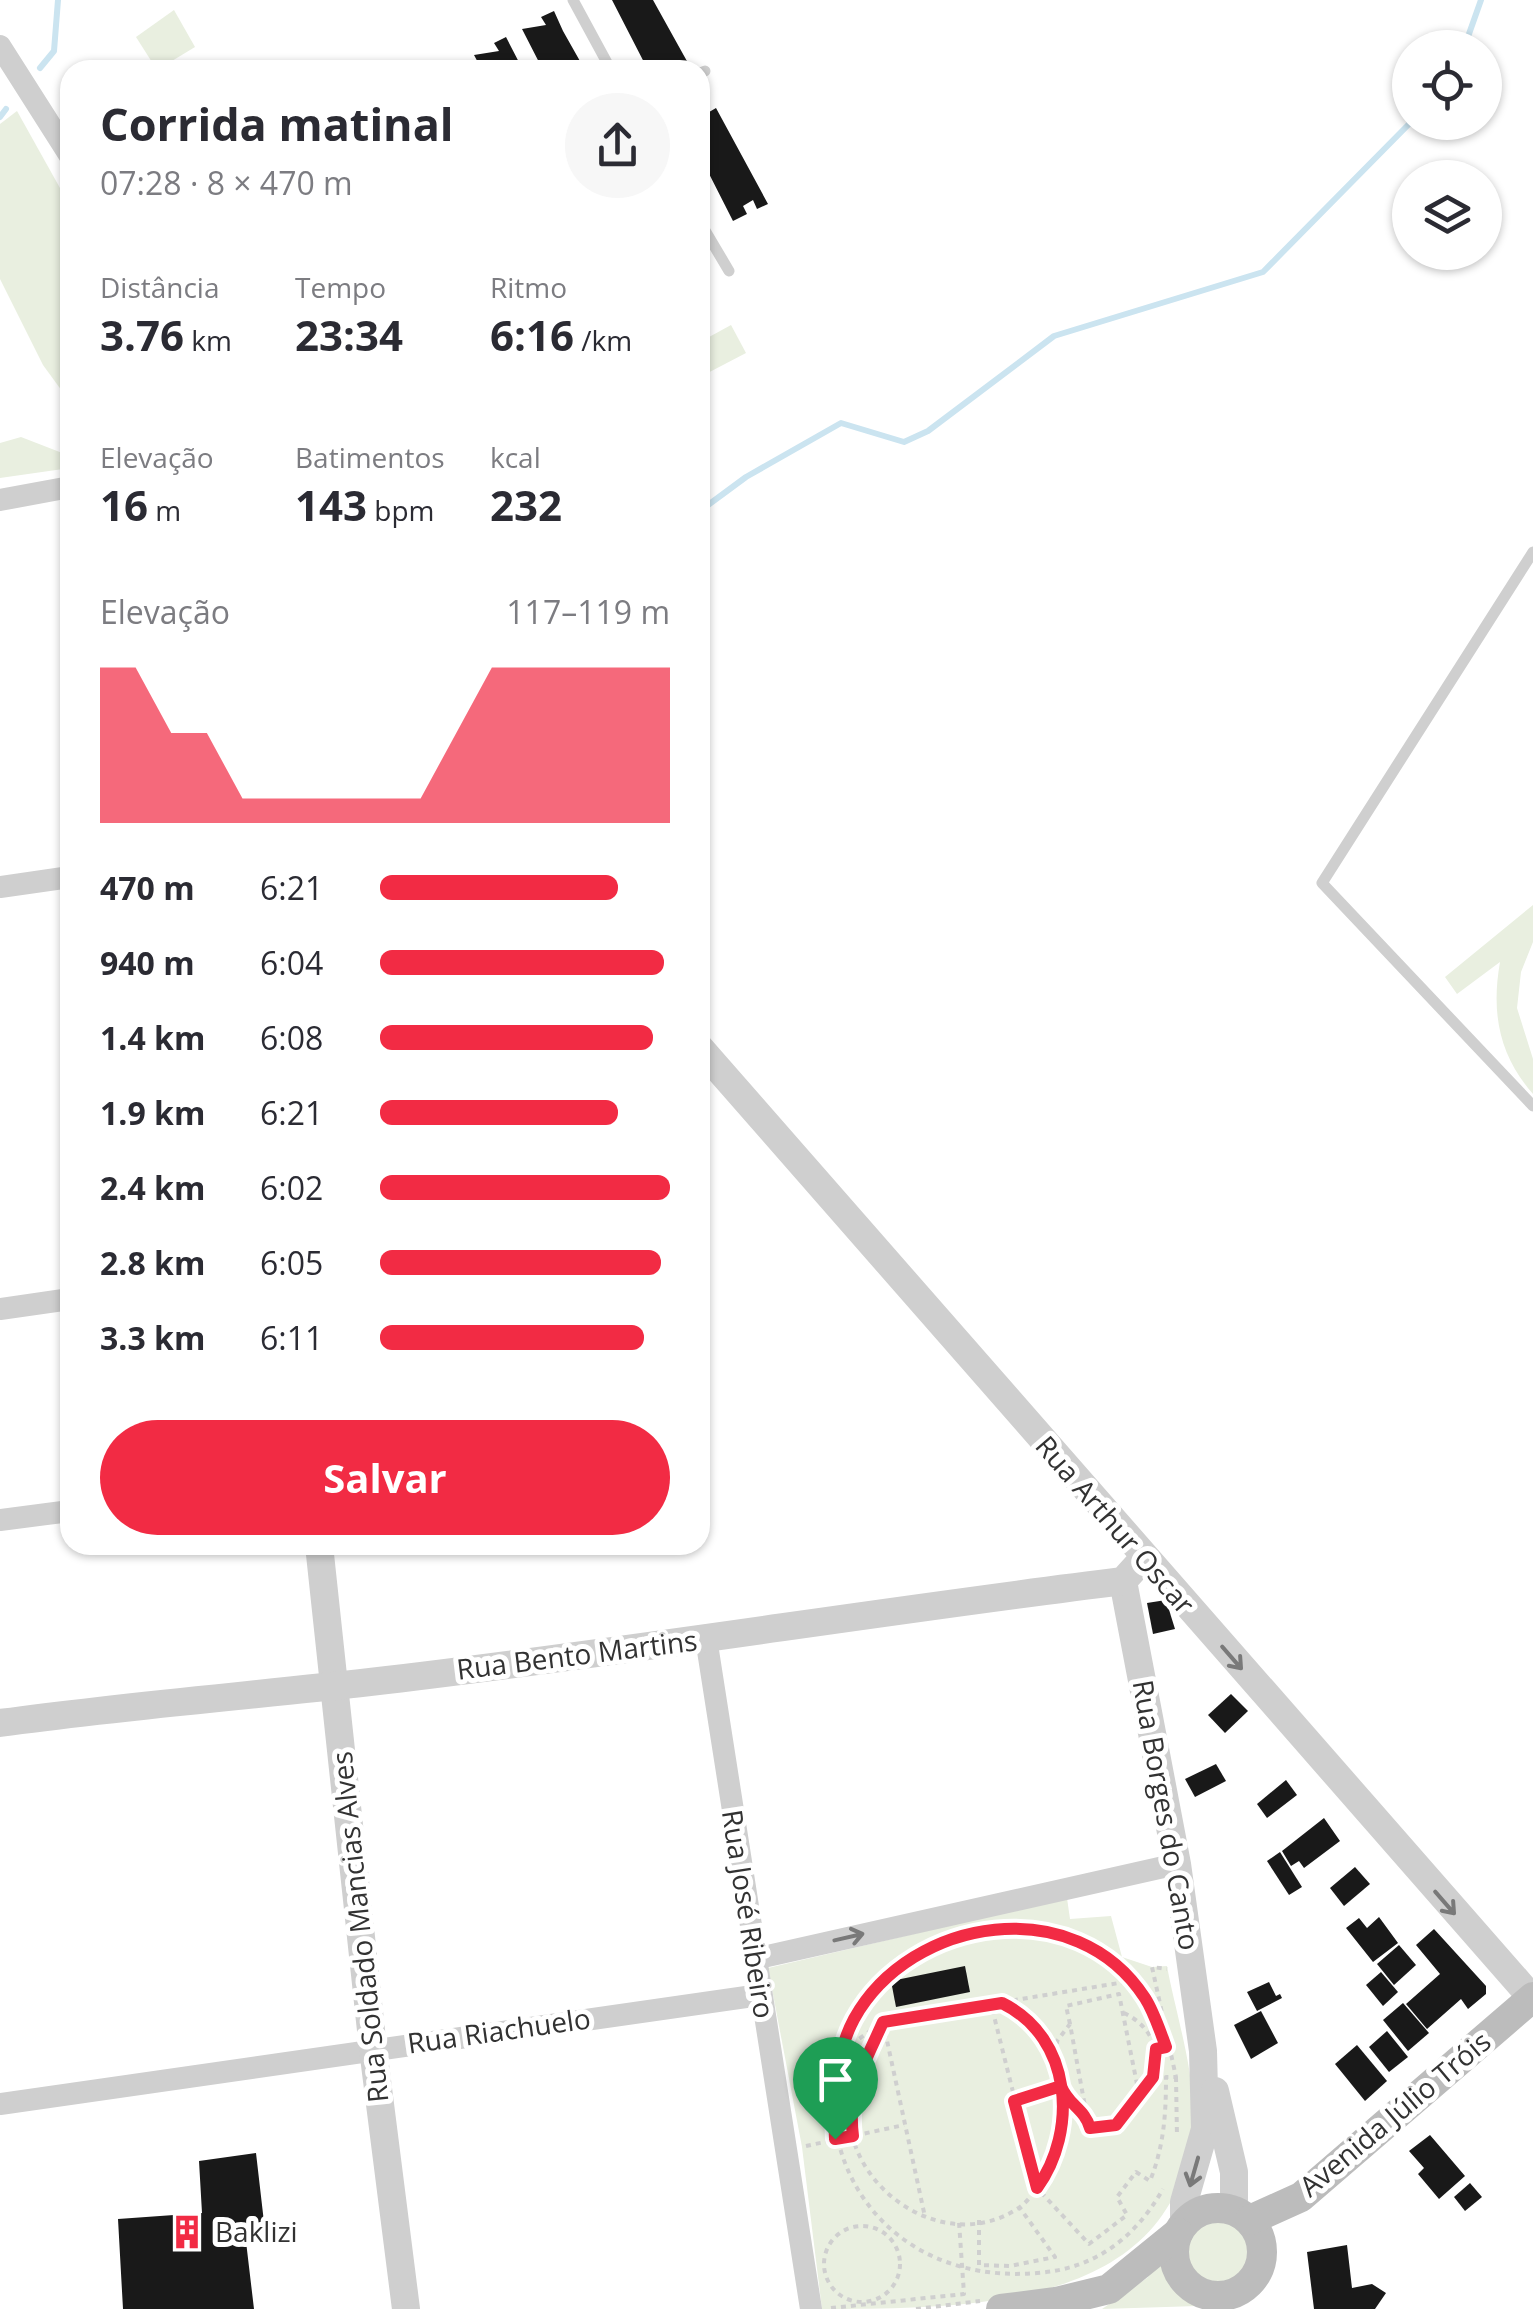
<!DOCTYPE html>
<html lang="pt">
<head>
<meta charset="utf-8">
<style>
	:root { --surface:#fff; --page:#f7f7f7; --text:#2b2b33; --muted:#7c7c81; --accent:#f22b44 }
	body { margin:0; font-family:"Open Sans",sans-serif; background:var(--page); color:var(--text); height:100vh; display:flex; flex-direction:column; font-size:38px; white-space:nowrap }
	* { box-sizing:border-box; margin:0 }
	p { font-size:32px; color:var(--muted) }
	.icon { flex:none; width:55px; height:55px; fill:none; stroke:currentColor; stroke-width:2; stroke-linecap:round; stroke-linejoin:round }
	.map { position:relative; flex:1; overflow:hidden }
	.sheet { position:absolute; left:60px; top:60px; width:650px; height:1495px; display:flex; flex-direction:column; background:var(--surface); border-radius:30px; box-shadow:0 2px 8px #0004 }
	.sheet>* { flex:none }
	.fabs { position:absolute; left:1392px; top:30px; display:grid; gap:20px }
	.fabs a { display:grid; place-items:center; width:110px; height:110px; border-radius:50%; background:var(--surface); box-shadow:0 2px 8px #0004; font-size:50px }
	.pin { position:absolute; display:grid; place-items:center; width:85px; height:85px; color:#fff; margin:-102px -42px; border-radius:50% 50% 50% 0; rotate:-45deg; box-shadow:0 0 10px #0007 }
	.pin .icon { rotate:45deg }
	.round { display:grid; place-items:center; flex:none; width:105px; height:105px; border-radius:52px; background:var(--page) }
	.headline { display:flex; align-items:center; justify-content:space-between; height:170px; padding:0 40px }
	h1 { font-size:45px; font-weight:700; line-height:75px }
	.stats { display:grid; grid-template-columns:repeat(3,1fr); gap:15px; height:170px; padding:10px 40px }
	.stats div { display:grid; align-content:center }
	.stats b { font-size:42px; font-weight:700 }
	.stats small { font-size:28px; font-weight:400 }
	.stats p { font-size:28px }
	.chart { height:280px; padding:20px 40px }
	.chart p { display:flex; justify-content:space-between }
	.chart svg { width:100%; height:180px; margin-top:10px; fill:var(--accent); opacity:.7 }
	.button { display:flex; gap:20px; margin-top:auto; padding:20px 40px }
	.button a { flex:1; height:115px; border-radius:60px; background:var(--accent); color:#fff; font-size:40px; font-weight:700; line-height:115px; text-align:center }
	ul { padding:0 40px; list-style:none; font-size:32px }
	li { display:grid; grid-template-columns:160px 120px 1fr; align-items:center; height:75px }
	li i { height:25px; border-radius:12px; background:var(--accent) }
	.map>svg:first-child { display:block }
	.green { fill:#e9efe0 }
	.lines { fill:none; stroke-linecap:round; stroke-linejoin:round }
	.stream { stroke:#cbe4f0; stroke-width:6 }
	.building { fill:#191919 }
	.path { stroke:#cfcfcf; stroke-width:4; stroke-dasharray:5 5; stroke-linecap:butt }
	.service { stroke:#cfcfcf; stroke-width:11 }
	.minor { stroke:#cfcfcf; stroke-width:22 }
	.tertiary { stroke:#cfcfcf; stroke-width:28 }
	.secondary { stroke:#bcbcbc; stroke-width:30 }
	.oneway { stroke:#797979 }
	.route-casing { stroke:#fff; stroke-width:20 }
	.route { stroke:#f22b44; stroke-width:12 }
	.labels { text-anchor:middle; stroke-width:10; stroke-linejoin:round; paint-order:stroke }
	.street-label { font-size:28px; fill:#323232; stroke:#fff }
	.poi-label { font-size:28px; fill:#323232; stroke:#fff; text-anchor:start }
</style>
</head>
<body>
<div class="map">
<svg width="1533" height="2309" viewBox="0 0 1533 2309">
	<rect width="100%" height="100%" fill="#fff"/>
	<g class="green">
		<path d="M174 10 195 47 157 70 136 37Z"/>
		<path d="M17 111 70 206V402L43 365 0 279V124Z"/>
		<path d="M731 325 746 353 700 377V342Z"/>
		<path d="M21 437 70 456V468L0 478V443Z"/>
		<path d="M1533 905V942L1521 972 1517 1008 1533 1059V1094C1499 1055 1491 1013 1500 962L1457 994 1445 977Z"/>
		<path d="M1067 1898 1070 1919 1111 1916 1122 1957 1152 1967 1167 1966C1175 2010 1195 2073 1193 2117 1184 2309 972 2309 822 2309L802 2147 768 1968Z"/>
		<circle cx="1219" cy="2253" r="34"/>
		<path d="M1164 2258 1175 2291 1198 2306 1102 2309 1147 2278Z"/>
	</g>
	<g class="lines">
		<g class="stream">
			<path d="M1464 48 1481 0"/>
			<path d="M40 68 54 51 58 0"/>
			<path d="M0 117 6 109"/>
			<path d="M700 511 746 477 841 423 904 442 928 431 1054 336 1263 272 1411 122"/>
		</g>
	</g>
	<g class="building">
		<path d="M612 0H653L688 63 677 69 673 60 664 66 666 70H648Z"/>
		<path d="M554 11 563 31 585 70H543L522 29 546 25 541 17Z"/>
		<path d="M506 37 523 70H482L474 55 499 51 494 43Z"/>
		<path d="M716 108 768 204 757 209 753 200 743 206 747 214 733 221 700 156V126L709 123 704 115Z"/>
		<path d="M1166 1600 1175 1629 1153 1634 1147 1603Z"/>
		<path d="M1231 1694 1248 1711 1225 1733 1208 1715Z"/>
		<path d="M1216 1764 1226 1781 1195 1797 1185 1779Z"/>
		<path d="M1286 1780 1297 1795 1267 1818 1257 1804Z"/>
		<path d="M1324 1818 1340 1841 1304 1868 1299 1861 1291 1866 1282 1851Z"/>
		<path d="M1280 1852 1302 1887 1289 1895 1267 1861Z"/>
		<path d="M1355 1867 1370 1884 1344 1906 1330 1888Z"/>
		<path d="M1379 1917 1398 1943 1373 1962 1346 1928 1359 1918 1367 1928Z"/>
		<path d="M1434 1929 1486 1986V1994L1468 2009 1461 1999 1427 2029 1406 2004 1440 1974 1416 1945Z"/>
		<path d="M1399 1945 1416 1965 1394 1985 1377 1964Z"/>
		<path d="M965 1966 970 1992 896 2007 891 1981Z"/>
		<path d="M1381 1972 1398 1992 1383 2006 1366 1985Z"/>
		<path d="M1269 1982 1276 1996 1280 1994 1282 1998 1257 2011 1247 1992Z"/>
		<path d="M1403 2003 1429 2033 1408 2051 1383 2020Z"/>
		<path d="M1261 2011 1278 2043 1251 2059 1234 2025Z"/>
		<path d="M1387 2031 1408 2057 1389 2072 1369 2047Z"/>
		<path d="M1357 2045 1387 2081 1365 2101 1335 2064Z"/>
		<path d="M1430 2135 1465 2176 1439 2199 1418 2174 1424 2168 1409 2151Z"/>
		<path d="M256 2153 265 2231 245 2233 254 2309H123L118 2219 202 2213 199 2161Z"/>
		<path d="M1470 2183 1482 2197 1465 2211 1454 2197Z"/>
		<path d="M1347 2245 1352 2288 1372 2284 1386 2293 1375 2309H1314L1307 2252Z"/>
	</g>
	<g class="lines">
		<g class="path">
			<path d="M151 70 155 67"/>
			<path d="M987 1929C1073 1925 1130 1960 1163 2039"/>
			<path d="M948 1938C753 2028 824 2291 1037 2273 1095 2269 1135 2238 1163 2189"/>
			<path d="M1003 2002 1131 1981"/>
			<path d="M883 2022C870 2049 851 2076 849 2107 846 2188 944 2256 1017 2209 1029 2202 1038 2186 1046 2175 1066 2148 1068 2111 1059 2080 1050 2046 1035 2019 1002 2003L991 2004 1037 2188 1089 2244 1127 2215 1117 2197 1136 2172 1150 2181C1164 2146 1166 2114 1166 2077H1176L1152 1967 1167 1969"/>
			<path d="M883 2022 925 2217"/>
			<path d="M1070 2024 1066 2006 1119 1994 1139 2094C1170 2069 1157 2028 1124 2013"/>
			<path d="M843 2050 883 2022 993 2003"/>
			<path d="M1056 2064 1057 2041 1070 2024 1086 2112 1063 2093"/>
			<path d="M1176 2077 1177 2137"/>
			<path d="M1014 2101 1061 2086"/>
			<path d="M1086 2112 1090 2129 1116 2125 1139 2094"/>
			<path d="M806 2146 904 2125"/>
			<path d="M979 2220V2265L1010 2266 1055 2257 1020 2208"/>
			<circle cx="862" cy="2264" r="38"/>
			<path d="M831 2308 964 2294 959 2222"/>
			<path d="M916 2309 980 2301"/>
		</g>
		<g class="service">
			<path d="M573 0 611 70"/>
			<path d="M700 73 705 71"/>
			<path d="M700 222 729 271"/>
			<path d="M1533 552 1322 883 1533 1106"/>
		</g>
		<g class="minor">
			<path d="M0 46 70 156"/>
			<path d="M0 500 70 487"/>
			<path d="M0 887 70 877"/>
			<path d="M0 1309 70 1299"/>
			<path d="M0 1520 70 1511"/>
			<path d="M706 1638 811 2309"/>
			<path d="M754 1959 1177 1864"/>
			<path d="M0 2104 760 1995"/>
		</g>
		<g class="tertiary">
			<path d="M700 1048 1532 1998"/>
			<path d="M319 1545 373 2049 406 2309"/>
			<path d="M1123 1581 1177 1864 1203 2051 1205 2129 1184 2202V2224"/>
			<path d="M0 1723C123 1706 247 1696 370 1682 622 1653 872 1612 1123 1581L1143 1559"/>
			<path d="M1215 2091 1234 2172V2210"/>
		</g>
		<g class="secondary">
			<circle cx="1218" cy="2252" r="44"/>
			<path d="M1250 2220 1301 2197 1533 1997"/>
			<path d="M1001 2309 1056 2302 1109 2289 1178 2233"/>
		</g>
	</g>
	<defs><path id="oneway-shaft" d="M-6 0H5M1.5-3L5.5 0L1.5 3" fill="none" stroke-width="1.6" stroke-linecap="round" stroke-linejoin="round" transform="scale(2.5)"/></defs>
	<g class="oneway">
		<use href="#oneway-shaft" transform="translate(1232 1658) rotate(49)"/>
		<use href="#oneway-shaft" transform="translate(1445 1903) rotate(49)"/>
		<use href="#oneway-shaft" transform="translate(849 1937) rotate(-13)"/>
		<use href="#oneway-shaft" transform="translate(1194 2172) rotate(106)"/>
	</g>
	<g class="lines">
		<g class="route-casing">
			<path id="route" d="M835 2139 853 2136C847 2090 865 2063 883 2022L1002 2003C1073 2038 1078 2131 1037 2188L1014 2101 1061 2086C1068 2105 1085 2109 1090 2128L1116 2125 1153 2077 1156 2049 1166 2047C1160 2031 1154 2012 1145 1998 1076 1891 911 1916 854 2019 834 2057 833 2098 835 2139"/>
		</g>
		<use href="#route" class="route"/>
	</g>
	<defs>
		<g id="building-bare" transform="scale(2.7)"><path d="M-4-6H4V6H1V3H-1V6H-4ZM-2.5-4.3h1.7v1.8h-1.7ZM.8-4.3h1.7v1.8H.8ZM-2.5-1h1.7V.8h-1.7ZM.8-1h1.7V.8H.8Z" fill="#f22b44" stroke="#fff" stroke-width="2.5" paint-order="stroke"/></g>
	</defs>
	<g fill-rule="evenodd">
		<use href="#building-bare" x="187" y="2232"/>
	</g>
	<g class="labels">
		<g class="street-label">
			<text transform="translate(1115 1525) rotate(49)" y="10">Rua Arthur Oscar</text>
			<text transform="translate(577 1655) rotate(-7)" y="10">Rua Bento Martins</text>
			<text transform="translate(1166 1815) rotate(80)" y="10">Rua Borges do Canto</text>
			<text transform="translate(748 1914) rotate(81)" y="10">Rua José Ribeiro</text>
			<text transform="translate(360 1927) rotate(-96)" y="10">Rua Soldado Mancias Alves</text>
			<text transform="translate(499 2031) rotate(-8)" y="10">Rua Riachuelo</text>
			<text transform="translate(1395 2114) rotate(-40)" y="10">Avenida Júlio Tróis</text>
		</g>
		<g class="poi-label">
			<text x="215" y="2242">Baklizi</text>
		</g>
	</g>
</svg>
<div class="fabs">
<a><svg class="icon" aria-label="locate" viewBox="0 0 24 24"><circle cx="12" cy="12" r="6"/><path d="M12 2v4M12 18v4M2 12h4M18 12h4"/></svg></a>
<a><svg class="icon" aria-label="layers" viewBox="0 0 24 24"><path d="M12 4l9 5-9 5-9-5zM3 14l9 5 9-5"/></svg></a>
</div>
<div class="pin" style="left:835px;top:2139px;background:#1e9e55"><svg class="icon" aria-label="arrive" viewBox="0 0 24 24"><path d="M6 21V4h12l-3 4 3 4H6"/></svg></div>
<section class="sheet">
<div class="headline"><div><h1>Corrida matinal</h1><p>07:28 · 8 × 470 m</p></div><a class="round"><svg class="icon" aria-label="share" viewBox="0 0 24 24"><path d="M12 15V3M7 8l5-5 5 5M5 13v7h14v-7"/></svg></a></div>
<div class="stats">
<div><p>Distância</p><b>3.76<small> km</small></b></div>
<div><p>Tempo</p><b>23:34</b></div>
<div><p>Ritmo</p><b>6:16<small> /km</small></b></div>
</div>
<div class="stats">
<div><p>Elevação</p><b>16<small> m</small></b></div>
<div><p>Batimentos</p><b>143<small> bpm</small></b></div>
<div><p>kcal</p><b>232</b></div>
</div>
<div class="chart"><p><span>Elevação</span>117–119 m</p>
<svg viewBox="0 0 160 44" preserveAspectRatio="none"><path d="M0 44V6L10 6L20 22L30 22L40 38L50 38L60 38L70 38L80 38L90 38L100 22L110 6L120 6L130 6L140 6L150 6L160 6V44z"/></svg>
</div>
<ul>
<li><b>470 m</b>6:21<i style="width:82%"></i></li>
<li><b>940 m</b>6:04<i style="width:98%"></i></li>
<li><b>1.4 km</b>6:08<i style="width:94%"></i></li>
<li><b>1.9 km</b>6:21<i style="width:82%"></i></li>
<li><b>2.4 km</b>6:02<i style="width:100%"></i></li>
<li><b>2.8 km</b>6:05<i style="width:97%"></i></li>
<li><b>3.3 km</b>6:11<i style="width:91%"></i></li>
</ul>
<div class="button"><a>Salvar</a></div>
</section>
</div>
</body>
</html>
